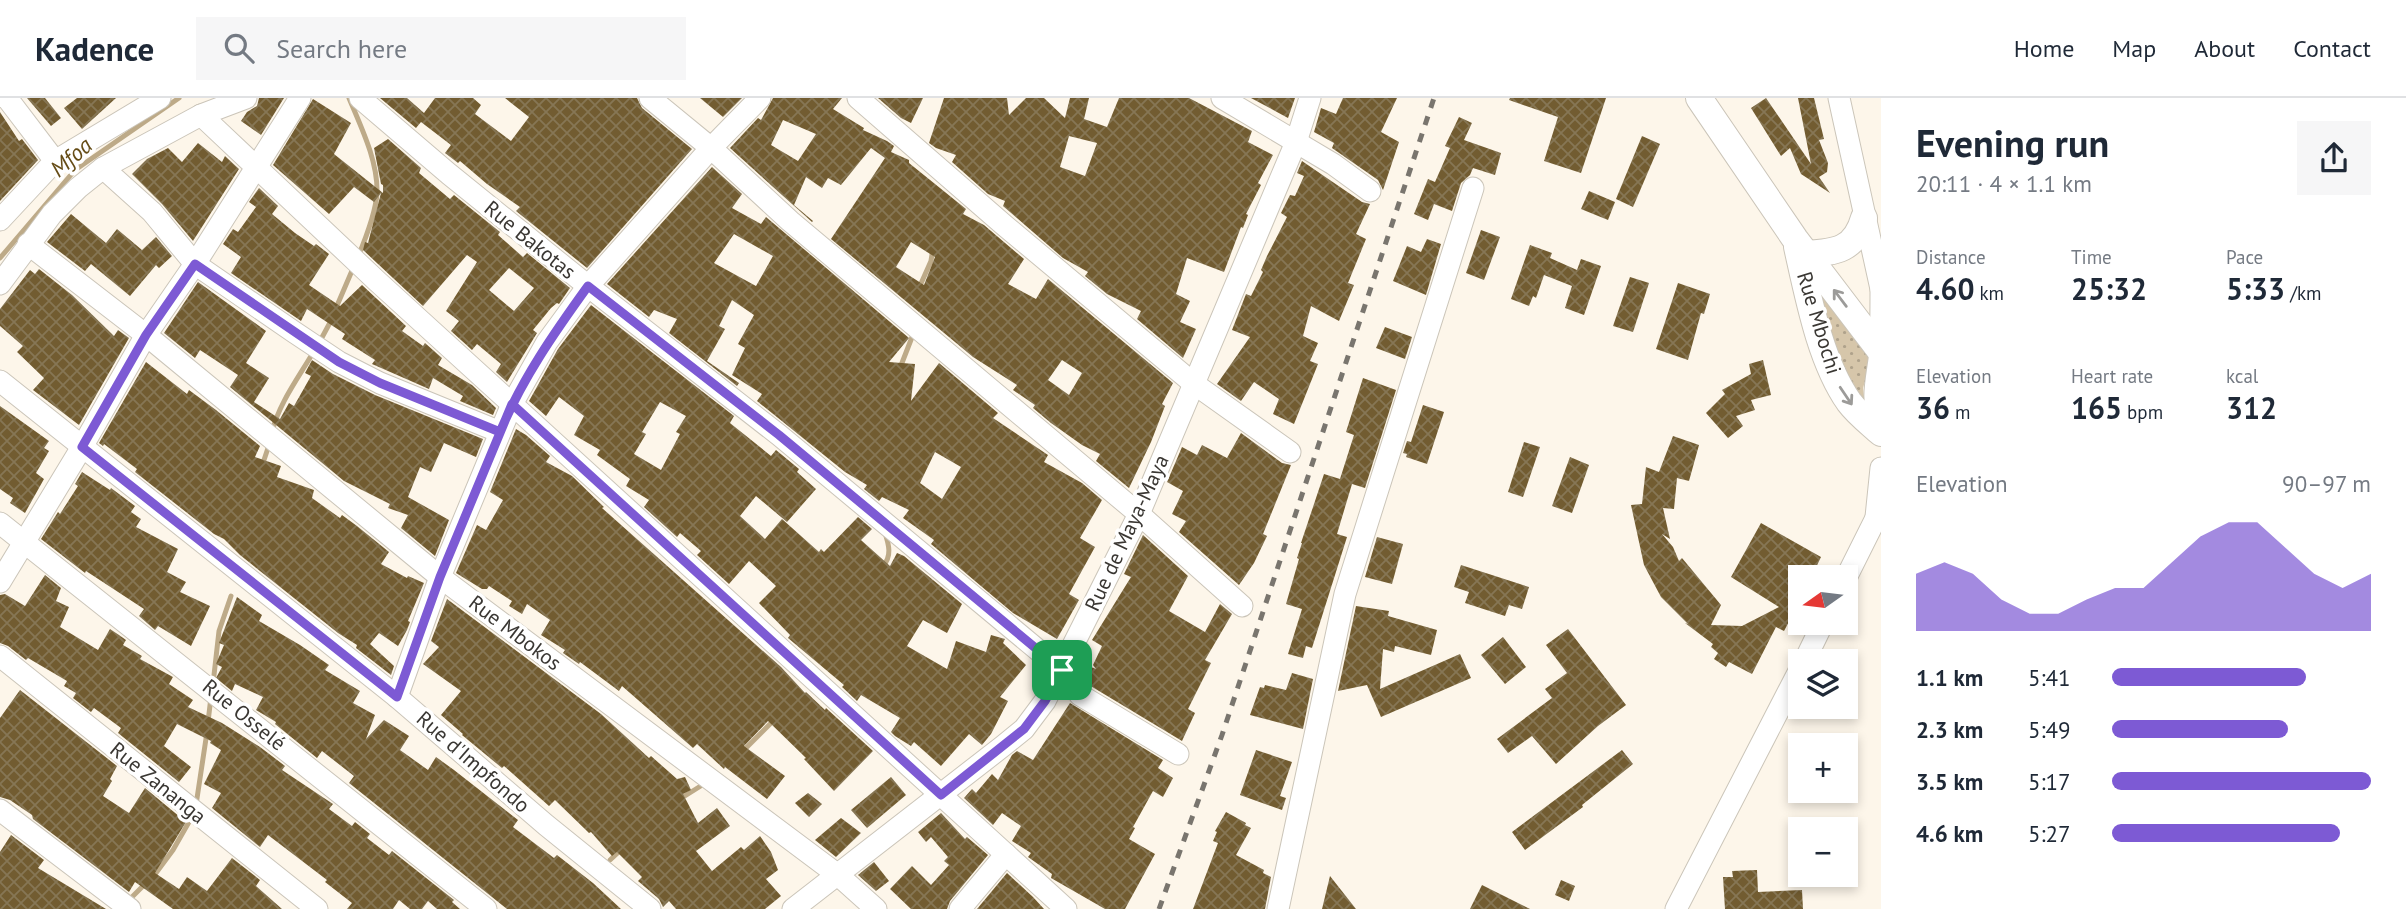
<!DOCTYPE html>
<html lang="en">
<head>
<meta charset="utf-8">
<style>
	:root { --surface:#fff; --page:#f6f6f7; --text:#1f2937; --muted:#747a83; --line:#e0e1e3; --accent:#7d5ad4 }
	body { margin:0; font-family:"PT Sans",sans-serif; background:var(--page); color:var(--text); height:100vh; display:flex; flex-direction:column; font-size:26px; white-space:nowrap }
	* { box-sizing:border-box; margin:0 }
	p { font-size:23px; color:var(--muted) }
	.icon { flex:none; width:38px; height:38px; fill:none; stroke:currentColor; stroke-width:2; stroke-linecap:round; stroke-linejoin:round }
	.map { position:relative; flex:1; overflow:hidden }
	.panel { display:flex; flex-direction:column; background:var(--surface); width:525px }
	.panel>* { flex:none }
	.needle { width:46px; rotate:256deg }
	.controls { position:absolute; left:1788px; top:467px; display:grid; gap:14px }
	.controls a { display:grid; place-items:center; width:70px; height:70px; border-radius:0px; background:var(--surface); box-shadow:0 4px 10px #0003; font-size:35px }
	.pin { position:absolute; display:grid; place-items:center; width:60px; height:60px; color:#fff; margin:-30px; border-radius:14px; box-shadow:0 4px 10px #0006 }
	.round { display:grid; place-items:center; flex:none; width:74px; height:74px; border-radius:0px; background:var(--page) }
	.headline { display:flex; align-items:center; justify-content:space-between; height:119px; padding:0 35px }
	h1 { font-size:38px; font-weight:600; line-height:52px }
	.metrics { display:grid; grid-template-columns:repeat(3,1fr); gap:10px; height:119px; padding:7px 35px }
	.metrics div { display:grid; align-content:center }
	.metrics b { font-size:30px; font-weight:600 }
	.metrics small { font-size:19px; font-weight:400 }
	.metrics p { font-size:19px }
	.chart { height:196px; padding:14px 35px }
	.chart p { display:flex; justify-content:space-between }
	.chart svg { width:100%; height:126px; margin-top:7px; fill:var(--accent); opacity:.7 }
	ul { padding:0 35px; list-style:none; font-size:23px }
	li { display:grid; grid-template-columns:112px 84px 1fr; align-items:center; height:52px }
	li i { height:18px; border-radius:9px; background:var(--accent) }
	header { display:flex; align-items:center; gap:42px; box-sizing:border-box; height:98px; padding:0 35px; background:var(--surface); border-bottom:2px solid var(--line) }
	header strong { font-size:33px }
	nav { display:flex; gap:38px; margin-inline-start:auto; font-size:24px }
	.search { width:490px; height:63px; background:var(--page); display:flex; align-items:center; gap:18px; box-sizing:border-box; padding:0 24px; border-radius:0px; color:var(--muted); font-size:26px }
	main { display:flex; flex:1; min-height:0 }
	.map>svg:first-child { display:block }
	.grass { fill:url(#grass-dots) }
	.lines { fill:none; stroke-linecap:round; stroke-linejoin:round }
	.stream { stroke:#bdaa88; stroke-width:5 }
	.building { fill:url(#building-cross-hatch); fill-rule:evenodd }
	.minor-casing { stroke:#cbc5b9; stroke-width:23 }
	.major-casing { stroke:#cbc5b9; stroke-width:28 }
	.minor { stroke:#fff; stroke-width:21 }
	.major { stroke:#fff; stroke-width:26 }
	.rail { stroke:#79756e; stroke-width:5; stroke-dasharray:9 9; stroke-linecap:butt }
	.oneway { stroke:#9c9b99 }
	.route-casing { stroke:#fff; stroke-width:14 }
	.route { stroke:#7d5ad4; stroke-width:9 }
	.labels { text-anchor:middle; stroke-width:7; stroke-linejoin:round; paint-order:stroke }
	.street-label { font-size:21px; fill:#3a3733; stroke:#fff }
	.water-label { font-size:23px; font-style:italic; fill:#664d17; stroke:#fff }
</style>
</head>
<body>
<header>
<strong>Kadence</strong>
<div class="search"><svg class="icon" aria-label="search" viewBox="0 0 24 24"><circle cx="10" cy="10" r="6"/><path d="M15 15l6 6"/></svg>Search here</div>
<nav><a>Home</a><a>Map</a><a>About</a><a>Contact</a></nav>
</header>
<main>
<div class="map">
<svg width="1881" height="811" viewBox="0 0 1881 811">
	<defs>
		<pattern id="grass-dots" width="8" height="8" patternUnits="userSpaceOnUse" patternTransform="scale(1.75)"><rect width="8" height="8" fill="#d6c6aa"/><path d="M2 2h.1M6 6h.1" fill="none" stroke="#afa28b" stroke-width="1.8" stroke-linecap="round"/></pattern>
		<pattern id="building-cross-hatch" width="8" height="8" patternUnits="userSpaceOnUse" patternTransform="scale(1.75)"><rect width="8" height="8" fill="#725c31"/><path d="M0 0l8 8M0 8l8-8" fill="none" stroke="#867655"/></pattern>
	</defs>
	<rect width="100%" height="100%" fill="#fdf6ea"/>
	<path class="grass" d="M1807 176 1872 259 1863 290 1865 308 1845 290Z"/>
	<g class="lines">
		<g class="stream">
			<path d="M349 0C361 29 378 63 377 95 376 113 365 142 358 159"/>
			<path d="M0 160 75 72 179 0"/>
			<path d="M919 190 931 163 933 150"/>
			<path d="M336 210 354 168"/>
			<path d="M319 245 333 219"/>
			<path d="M900 270 914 234"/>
			<path d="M272 334C279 305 299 279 314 253"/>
			<path d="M262 368 269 347"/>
			<path d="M883 468C892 458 889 447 885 435"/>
			<path d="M213 586 219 533 231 498"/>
			<path d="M208 624 211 599"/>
			<path d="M741 655 774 622"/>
			<path d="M680 701 707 684"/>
			<path d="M196 707 207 634"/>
			<path d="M610 762 623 750"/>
			<path d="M153 779 173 752 193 717"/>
			<path d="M128 803 146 785"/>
		</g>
	</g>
	<g class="building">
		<path d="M27 0H45L61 20 51 28Z"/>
		<path d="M77 0H116L82 31 64 10Z"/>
		<path d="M259 0H284L261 37 241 23 247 14 257 8Z"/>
		<path d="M380 0H407L424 15 435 0H473L481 7 475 16 511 43 529 19 505 0H637L642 10 692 51 587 170 516 113 520 109 487 86 460 63 458 65 445 55 451 47 421 24 416 30Z"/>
		<path d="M700 0H742L723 19Z"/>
		<path d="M773 0H842L833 11 864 30 863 32 887 43 894 48 891 54 909 62V65L966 111 963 116 984 127 1024 161 1008 186 1036 201 1048 181 1173 285 1162 306 1165 308 1151 344 1129 390 1096 363 1100 356 1082 347 1051 325 1033 310 1035 307 1013 292 1017 287 973 259 831 141 885 60 871 50 841 87 828 80 822 90 806 79 794 107 813 123 812 124 730 50 758 20 761 22ZM783 22 816 36 798 63 771 47ZM911 144 935 159 924 187 896 169ZM1062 262 1082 275 1069 297 1048 282Z"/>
		<path d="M878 0H923L911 25 901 20Z"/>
		<path d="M944 0H1007L1009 17 1026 0H1044L1065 20 1070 0H1089L1084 21 1107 29 1119 0H1189L1252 33 1248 44 1273 57 1258 85 1261 87 1246 116 1248 117 1243 130 1241 129 1224 174 1187 160 1176 196 1190 203 1180 224 1196 231 1183 260 1137 221 1141 213 1107 196 1085 178 1088 174 1063 160 1003 108 1005 103 988 96 952 64 956 57 936 50 929 45ZM1069 38 1097 45 1085 78 1060 69Z"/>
		<path d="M1251 0H1295L1288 20Z"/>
		<path d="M1343 0H1397L1381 34 1399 44 1383 92 1378 82 1332 50 1334 45 1314 34 1321 10 1336 16Z"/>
		<path d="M1510 0H1606L1581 75 1544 63 1558 19 1509 2Z"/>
		<path d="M1766 0 1811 66 1798 0H1814L1824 41 1819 42 1828 65 1827 74 1819 79 1830 95 1801 76 1790 50 1781 58 1751 10Z"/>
		<path d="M313 1 351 25 334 56 383 95V87L381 86 374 50 388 41 421 70 419 75 450 101 454 97 500 134 498 137 523 159 527 155 570 190 559 206 557 205 551 210 533 232 537 235 507 284 496 274 501 266 477 246 472 252 451 233 459 223 446 213 477 164 467 157 423 208 363 152 365 144 368 145 381 95 374 104 354 89 329 116 273 67ZM509 170 534 190 514 213 489 192Z"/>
		<path d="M0 14 19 43 22 41 38 62 0 103Z"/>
		<path d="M1459 19 1472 25 1464 42 1501 55 1495 77 1473 70 1470 77 1461 85 1452 113 1434 106 1428 122 1414 116 1428 81 1435 84 1450 50 1445 48Z"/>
		<path d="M1642 38 1660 46 1633 109 1616 101Z"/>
		<path d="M198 45 222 64 225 58 239 71 193 143 162 106 132 76 147 61 168 50 182 64Z"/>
		<path d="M1302 63 1362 104 1370 106 1356 136 1366 141 1348 185 1354 187 1339 223 1311 208 1303 238 1318 245 1310 263 1318 266 1294 326 1273 316 1279 301 1254 284 1241 303 1217 286 1250 239 1232 232 1246 196 1251 198 1263 174 1261 172 1267 158 1287 119 1281 115 1290 97 1295 98 1304 78 1297 75Z"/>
		<path d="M712 69 742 96 732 110 761 126 766 119 909 240 889 264 915 266 911 303 939 265 998 315 993 320 1048 357 1044 364 1082 385 1102 402 1080 440 1095 449 1069 496 1079 502 1057 541 1013 515 931 446 934 442 903 420 909 412 882 399 879 403 864 391 867 387 845 374 757 303 762 296 732 277 745 250 738 246 754 217 732 202 719 228 725 231 707 263 739 285 737 288 669 235 677 221 654 212 649 219 607 186ZM734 136 773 158 756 188 714 165ZM935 354 961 369 942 401 920 385Z"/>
		<path d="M259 90 278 108 272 116 295 135 314 148 316 146 329 156 309 187 340 208 362 187 406 228 402 233 423 248 425 245 442 260 438 267 472 287 496 310 493 317 460 303 463 298 433 280 429 291 372 266 375 262 342 241 345 236 307 211 301 223 231 175 241 159 223 146 233 131 238 134 256 109 249 104Z"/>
		<path d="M1589 93 1615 104 1608 122 1581 111Z"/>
		<path d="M71 116 106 145 117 131 142 152 156 139 172 158 159 170 156 167 130 198 91 166 85 173 47 144Z"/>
		<path d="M1481 132 1500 139 1484 182 1466 175Z"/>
		<path d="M1427 141 1441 146 1426 197 1393 183 1407 148 1421 154Z"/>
		<path d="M1530 147 1552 155 1550 160 1577 172 1581 161 1601 168 1584 217 1565 210 1572 188 1544 177 1536 200 1533 198 1529 208 1511 201Z"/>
		<path d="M39 171 72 197 114 238 118 232 129 240 79 327 33 292 44 280 17 254 23 248 0 228V211L30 172 35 176Z"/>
		<path d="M1630 179 1649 185 1633 234 1613 228Z"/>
		<path d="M198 184 266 233 246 265 269 280 254 304 280 321 289 305 294 308 311 278 305 275 312 262 333 276 375 297 483 341 476 359 444 345 431 374 420 369 408 399 449 422 435 458 401 430 408 417 388 410 390 406 344 383 230 289 238 277 200 252 195 260 164 235Z"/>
		<path d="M1678 185 1710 196 1704 216 1701 215 1688 262 1656 251Z"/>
		<path d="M591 207 734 318 730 325 771 358 776 352 799 371 797 374 816 391 787 424 756 398 740 418 765 441 782 421 819 454 821 451 824 454 858 419 872 431 861 442 890 468 897 455 904 458 962 506 947 535 923 522 907 548 947 571 956 543 986 554 991 537 1005 541 1003 545 1026 567 1000 599 1008 603 991 636 982 647 969 636 941 668 914 644 911 648 895 638 891 634 900 620 861 597 857 603 842 589 844 587 788 540 790 537 759 505 776 488 749 463 729 486 697 457 701 453 680 435 677 439 644 409 649 402 626 388 630 381 597 357 600 352 574 337 584 318 559 299 546 318 529 303 558 251ZM660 304 686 318 676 334 680 336 661 372 634 356 646 336 642 334Z"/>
		<path d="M1385 229 1412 239 1405 261 1376 250Z"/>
		<path d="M1763 262 1771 297 1751 302 1755 312 1736 318 1743 328 1728 340 1706 315 1725 296 1722 292 1751 276 1749 266Z"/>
		<path d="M146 264 187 296 189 292 216 312 260 348 255 359 281 368 277 379 314 392 312 400 340 420 342 417 357 428 389 454 381 466 407 480 408 478 424 485 408 523 410 524 407 532 398 548 379 535 370 546 394 568 391 577 356 550 357 547 338 535 240 457 224 441 214 436 135 374 137 371 104 346 103 348 99 345Z"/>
		<path d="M1363 280 1396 292 1365 390 1352 386 1337 436 1347 439 1312 550 1306 548 1303 560 1288 556 1302 511 1286 506 1299 461 1297 460 1302 445H1301L1324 376 1340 381 1354 337 1346 334Z"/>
		<path d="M1423 307 1444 314 1427 366 1406 359 1407 356 1403 355 1407 343 1411 344Z"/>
		<path d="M0 308 49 343 44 350 49 353 36 375 44 381 25 415 10 405 13 400 0 391Z"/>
		<path d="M516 331 526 337 550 358 546 364 572 378 604 409 602 410 781 569 805 595 806 594 825 612 826 610 873 653 834 693 804 661 806 660 768 623 744 648 785 678 767 701 725 669 724 671 697 646 693 650 622 588 619 593 580 564 579 566 563 555 565 552 541 537 550 522 527 506 522 516 509 508 512 503 489 488 487 491H482L456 475 477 427 486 432 503 402 490 394Z"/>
		<path d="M1241 335 1282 365 1291 367 1263 436 1267 438 1254 465 1239 487 1179 434 1186 423 1172 416 1183 393 1167 384 1182 349 1197 357 1202 347 1227 360Z"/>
		<path d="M1673 338 1699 347 1689 383 1677 380 1674 411 1663 410 1670 441 1662 436 1673 449 1679 463 1682 460 1721 507 1711 527 1742 528 1779 509 1731 479 1761 425 1821 459 1811 480H1801V500L1792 518 1784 533 1776 529 1752 576 1729 564 1726 569 1714 561 1718 555 1711 549 1713 546 1685 525 1688 526 1661 499 1644 467 1631 407 1642 406 1646 369 1659 374Z"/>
		<path d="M1524 344 1540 349 1523 399 1508 394Z"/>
		<path d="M1570 359 1589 367 1572 415 1552 408Z"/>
		<path d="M82 374 110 392 111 390 135 408 131 414 141 421 136 429 178 451 167 474 186 484 180 494 210 508 191 548 158 528 155 532 139 518 144 511 86 473 85 475 41 441 58 414 60 416 78 388 75 386Z"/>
		<path d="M1143 437 1188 478 1169 513 1205 534 1220 506 1232 516 1205 562 1211 565 1188 611 1195 615 1182 643 1089 587 1085 581 1091 569 1096 571 1093 567 1102 548 1092 542 1131 479 1124 476Z"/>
		<path d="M1377 439 1403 446 1392 486 1365 479Z"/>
		<path d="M1461 467 1529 489 1522 511 1509 507 1505 518 1465 505 1469 494 1454 489Z"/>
		<path d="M45 477 61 490 56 503 69 509 60 529 98 552 110 531 119 537 126 542 123 547 142 558 140 561 173 579 169 586 193 602 188 609 222 625 260 649 285 668 282 672 333 706 329 711 352 728 355 724 370 736 367 740 389 757 392 753 454 802 452 804 460 811H437L428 803 422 811H410L399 802 393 811H347L352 805 325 784 327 782 268 737 260 749 212 710 221 695 204 686 221 652 210 645 211 643 177 626 164 648 191 669 179 684 118 635 121 630 94 610 91 614 73 600 76 595 64 588 67 583 28 560 26 562 8 548 0 545V497L5 496 25 508Z"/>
		<path d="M237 499 262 517 259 523 300 547 329 567 325 572 360 593 353 605 375 617 366 641 384 622 409 638 400 652 428 672 436 659 454 672 518 722 513 729 554 760 557 757 593 785 621 811H507L349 685 354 678 322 653 317 660 275 626 276 624 256 612 263 599 235 586 232 593 216 580 222 569 216 566 224 547 219 545Z"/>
		<path d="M447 501 601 616 649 660 651 658 677 681 685 679 691 692 683 696 698 725 717 710 730 728 696 753 712 773 741 749 744 752 760 738 771 754 778 772 766 781 781 798 765 811H676L669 803 663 809 659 801 638 783 642 779 617 754 612 758 591 734 589 735 555 702 549 708 504 668 502 670 462 637 463 636 441 617 461 593 423 566 439 549 431 543Z"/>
		<path d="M1356 508 1389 513 1388 518 1437 532 1431 557 1395 548 1394 554 1383 551 1380 591 1460 556 1471 580 1381 619 1367 587 1338 593Z"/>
		<path d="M1568 531 1626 607 1598 628 1556 666 1532 638 1508 655 1497 641 1552 600 1545 591 1567 575 1546 547Z"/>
		<path d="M1503 539 1526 569 1505 586 1481 557Z"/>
		<path d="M1292 575 1313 581 1303 631 1250 617 1260 589 1264 590 1265 587 1286 592Z"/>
		<path d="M20 592 117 668 110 681 112 683 103 698 129 715 145 690 186 724 155 775 179 791 187 779 207 793 232 760 260 782 256 788 282 811H173L135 784 129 794 33 721 32 717 10 702 0 699V620Z"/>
		<path d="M1070 605 1163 662 1158 670 1173 680 1163 699 1153 693 1133 729 1135 730 1129 741 1155 756 1125 811H1105L1051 780 1052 776 1028 759 1031 755 1012 743 1021 728 1002 715 993 727 964 700 972 691 976 695 992 676 998 682 1012 657 1017 653 1033 662Z"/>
		<path d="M1256 652 1292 664 1280 698 1286 700 1282 712 1240 697Z"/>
		<path d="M1622 652 1633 666 1582 707 1583 709 1525 752 1512 734Z"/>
		<path d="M891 679 906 697 867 730 851 712Z"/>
		<path d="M808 695 822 706 809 719 795 705Z"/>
		<path d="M1226 714 1246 725 1245 727 1251 730 1236 757 1264 772 1263 775 1271 779 1265 811H1193L1218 745 1213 743 1217 734 1215 733Z"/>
		<path d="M941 715 965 741 967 739 988 757 950 803 947 811H911L890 791 912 768 931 787 949 767 944 763 948 759 931 739 926 744 918 734Z"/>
		<path d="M841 720 861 735 836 759 815 742Z"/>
		<path d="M11 737 44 762 38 770 106 811H0V754Z"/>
		<path d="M874 764 889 783 876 793 858 777Z"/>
		<path d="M1757 772 1758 794 1802 792 1803 811H1725L1723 779H1733L1732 773Z"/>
		<path d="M1007 775 1033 799 1044 811H977Z"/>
		<path d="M1330 778 1356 811H1322Z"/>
		<path d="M1561 782 1575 788 1569 803 1555 797Z"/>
		<path d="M1482 787 1530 811H1470Z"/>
	</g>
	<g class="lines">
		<g class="minor-casing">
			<g id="minor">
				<path d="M7 0 55 63"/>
				<path d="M360 0 449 76 588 188 779 337 1062 572 1080 597 1178 656"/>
				<path d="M650 0 711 50 790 123 1139 416 1242 508"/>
				<path d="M858 0 1004 127 1193 285 1290 354"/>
				<path d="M1222 0 1333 66 1370 93"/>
				<path d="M1839 0 1881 191"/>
				<path d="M201 17 378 184 1066 811"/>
				<path d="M103 70 152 114 195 166 294 234 339 264 380 285 500 334"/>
				<path d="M0 122 55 63 160 0"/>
				<path d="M28 146 146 237 440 479 838 777 876 811"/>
				<path d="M0 186 52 116 78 90 103 70 201 17 246 0"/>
				<path d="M1881 190C1881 211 1881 232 1880 253 1878 277 1869 302 1881 325"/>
				<path d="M0 283 397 599 546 727 650 811"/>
				<path d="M1876 419 1881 370"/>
				<path d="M0 425 486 811"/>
				<path d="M1846 480 1881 410"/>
				<path d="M0 484 82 349 146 237 195 166 300 0"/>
				<path d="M0 558 317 811"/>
				<path d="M1804 564 1823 525"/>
				<path d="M397 599 440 479 512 306 547 244 588 188 711 50 760 0"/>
				<path d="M0 712 130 811"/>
				<path d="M793 811 1003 648 1024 631 1045 603 1139 416 1296 44 1310 0"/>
				<path d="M960 811 1006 756"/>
				<path d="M1278 811 1345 496 1473 90"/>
				<path d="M1676 811 1801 569"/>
			</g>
		</g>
		<g class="major-casing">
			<g id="major">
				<path d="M1699 0 1795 141 1881 254"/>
				<path d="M1797 149C1808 198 1820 263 1849 304 1858 316 1870 325 1881 335"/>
				<path d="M1807 156C1836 154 1855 152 1864 120"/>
			</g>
		</g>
		<use href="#minor" class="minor"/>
		<use href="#major" class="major"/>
		<path class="rail" d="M1159 811 1222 637 1434 0"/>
	</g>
	<defs><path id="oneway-shaft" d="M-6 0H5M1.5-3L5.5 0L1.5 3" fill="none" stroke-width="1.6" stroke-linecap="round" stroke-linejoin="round" transform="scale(1.75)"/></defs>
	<g class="oneway">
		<use href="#oneway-shaft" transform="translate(1840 200) rotate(-127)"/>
		<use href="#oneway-shaft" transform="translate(1846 298) rotate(56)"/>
	</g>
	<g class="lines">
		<g class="route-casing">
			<path id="route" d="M1062 572 779 337 588 188C554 235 522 281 500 334L380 285 339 264 195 166 146 237 82 349 397 599 440 479 512 306 941 697 1024 631 1045 603 1062 572"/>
		</g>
		<use href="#route" class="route"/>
	</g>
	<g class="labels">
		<g class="street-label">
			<text transform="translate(530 142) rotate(39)" y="7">Rue Bakotas</text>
			<text transform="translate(1819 225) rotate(73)" y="7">Rue Mbochi</text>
			<text transform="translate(1127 435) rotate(-65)" y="7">Rue de Maya-Maya</text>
			<text transform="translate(515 535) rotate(37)" y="7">Rue Mbokos</text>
			<text transform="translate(244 617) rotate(39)" y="7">Rue Osselé</text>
			<text transform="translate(473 664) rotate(41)" y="7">Rue d'Impfondo</text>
			<text transform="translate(158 685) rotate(39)" y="7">Rue Zananga</text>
		</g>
		<g class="water-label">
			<text transform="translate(71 59) rotate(-41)" y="8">Mfoa</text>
		</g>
	</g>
</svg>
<div class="controls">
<a><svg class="needle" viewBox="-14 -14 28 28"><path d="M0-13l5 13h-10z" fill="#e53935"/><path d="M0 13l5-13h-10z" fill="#747a83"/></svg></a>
<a><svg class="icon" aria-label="layers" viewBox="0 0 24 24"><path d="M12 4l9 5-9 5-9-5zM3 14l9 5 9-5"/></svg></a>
<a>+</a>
<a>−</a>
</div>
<div class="pin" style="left:1062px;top:572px;background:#1e9e55"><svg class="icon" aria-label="arrive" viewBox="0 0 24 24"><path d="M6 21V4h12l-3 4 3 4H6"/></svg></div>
</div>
<section class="panel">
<div class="headline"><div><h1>Evening run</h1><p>20:11 · 4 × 1.1 km</p></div><a class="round"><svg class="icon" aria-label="share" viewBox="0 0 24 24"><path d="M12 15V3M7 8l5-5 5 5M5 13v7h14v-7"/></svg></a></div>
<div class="metrics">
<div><p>Distance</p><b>4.60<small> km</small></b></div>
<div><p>Time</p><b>25:32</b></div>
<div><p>Pace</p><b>5:33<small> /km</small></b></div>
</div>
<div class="metrics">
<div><p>Elevation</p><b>36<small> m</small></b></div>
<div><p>Heart rate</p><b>165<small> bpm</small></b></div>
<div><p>kcal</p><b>312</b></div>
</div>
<div class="chart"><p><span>Elevation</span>90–97 m</p>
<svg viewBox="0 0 160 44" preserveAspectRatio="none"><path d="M0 44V24L10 20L20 24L30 33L40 38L50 38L60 33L70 29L80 29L90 20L100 11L110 6L120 6L130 15L140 24L150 29L160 24V44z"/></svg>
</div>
<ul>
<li><b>1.1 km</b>5:41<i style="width:75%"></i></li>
<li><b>2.3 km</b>5:49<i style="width:68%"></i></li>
<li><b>3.5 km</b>5:17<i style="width:100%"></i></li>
<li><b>4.6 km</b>5:27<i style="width:88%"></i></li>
</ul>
</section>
</main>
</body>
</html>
